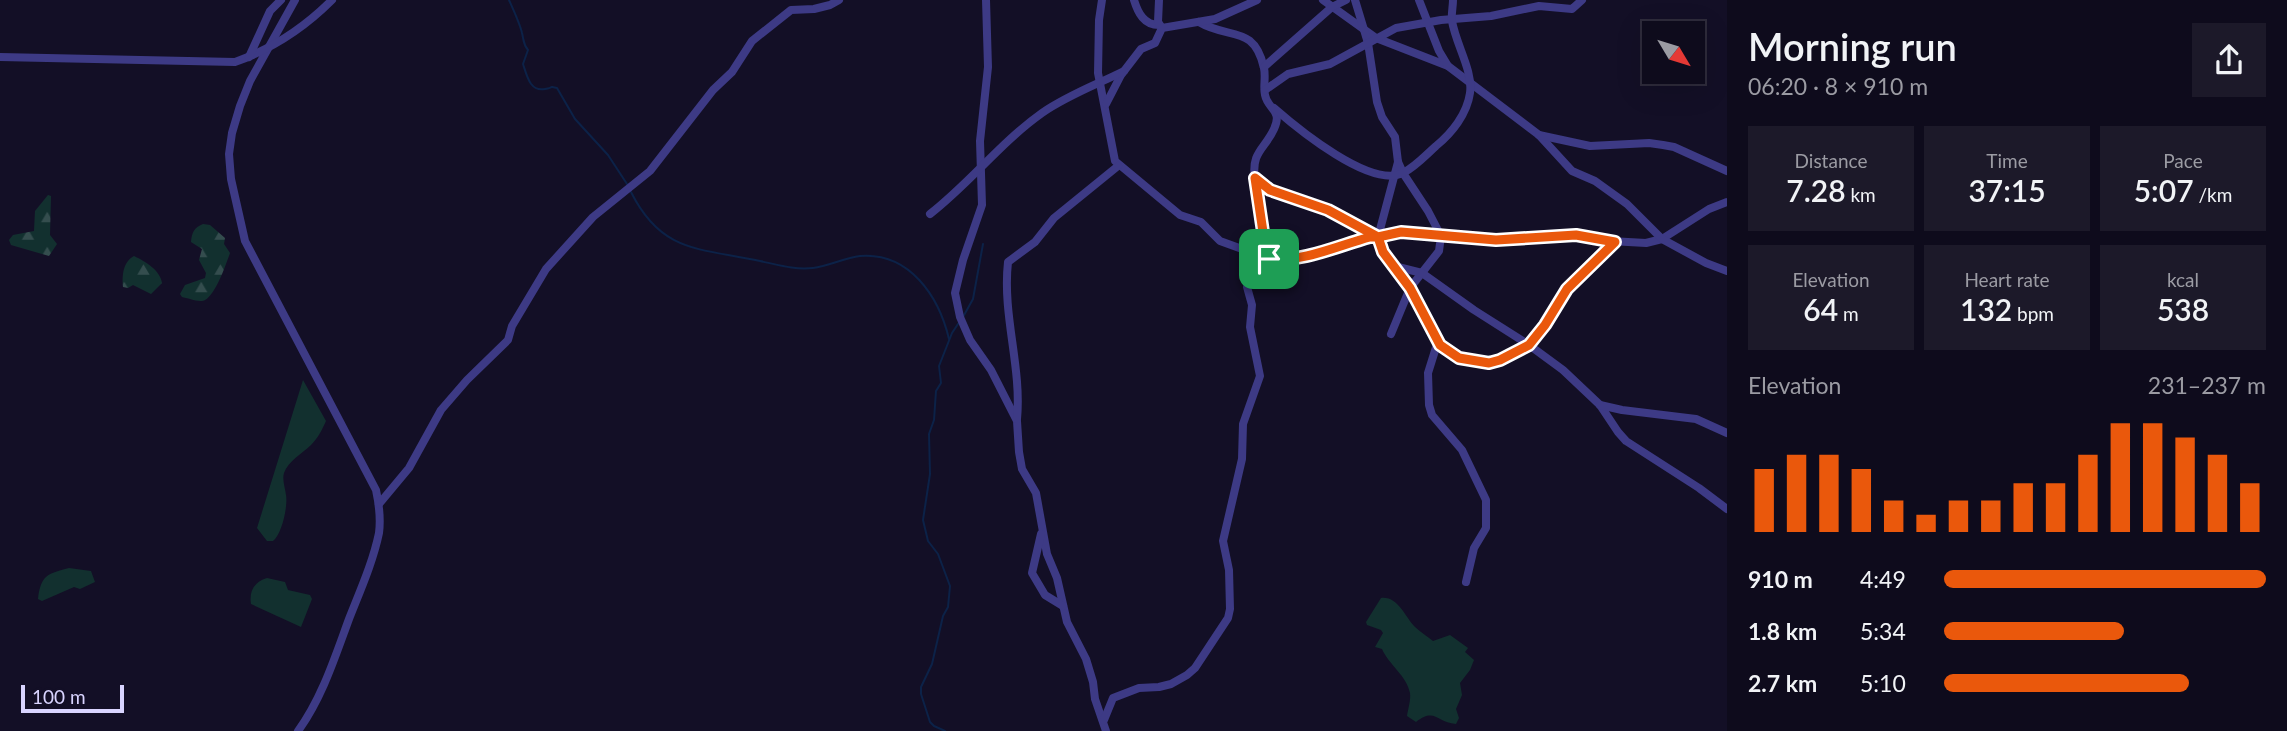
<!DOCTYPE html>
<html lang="en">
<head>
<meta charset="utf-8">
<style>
	:root { --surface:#0e0b1c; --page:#1c1929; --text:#f1f3f6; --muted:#9b9ba3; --line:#2e2b3b; --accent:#ea580c }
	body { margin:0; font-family:Lato,sans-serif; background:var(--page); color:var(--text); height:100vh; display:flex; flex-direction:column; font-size:26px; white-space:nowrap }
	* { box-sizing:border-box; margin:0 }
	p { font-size:23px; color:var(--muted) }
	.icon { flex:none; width:38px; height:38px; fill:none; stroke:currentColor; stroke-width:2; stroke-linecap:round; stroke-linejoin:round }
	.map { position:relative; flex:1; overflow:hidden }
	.side { display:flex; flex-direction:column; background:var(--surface); width:560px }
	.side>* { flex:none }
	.needle { width:46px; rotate:128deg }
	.fabs { position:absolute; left:1642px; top:21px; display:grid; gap:14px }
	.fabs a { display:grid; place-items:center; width:63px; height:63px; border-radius:0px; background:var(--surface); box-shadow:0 7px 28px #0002,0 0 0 2px var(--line); font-size:35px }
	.scale { position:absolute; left:21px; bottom:18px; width:103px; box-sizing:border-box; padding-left:7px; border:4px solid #d9d4ff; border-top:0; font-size:19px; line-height:24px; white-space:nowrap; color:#d9d4ff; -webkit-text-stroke:5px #130f26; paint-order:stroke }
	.pin { position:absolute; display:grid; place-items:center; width:60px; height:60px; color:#fff; margin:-30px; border-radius:14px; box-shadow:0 4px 10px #0006 }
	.round { display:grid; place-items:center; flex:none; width:74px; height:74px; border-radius:0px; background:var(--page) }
	.head { display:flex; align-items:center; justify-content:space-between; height:119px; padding:0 21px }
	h1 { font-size:38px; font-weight:600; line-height:52px }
	.stats { display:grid; grid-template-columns:repeat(3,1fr); gap:10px; height:119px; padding:7px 21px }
	.stats div { display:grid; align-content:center; border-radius:0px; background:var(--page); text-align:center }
	.stats b { font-size:30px; font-weight:600 }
	.stats small { font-size:19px; font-weight:400 }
	.stats p { font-size:19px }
	.chart { height:196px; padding:14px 21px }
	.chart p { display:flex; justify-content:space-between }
	.chart svg { width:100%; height:126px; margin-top:7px; stroke:var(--accent); stroke-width:6 }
	ul { padding:0 21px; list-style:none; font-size:23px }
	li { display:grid; grid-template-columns:112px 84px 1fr; align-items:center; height:52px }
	li i { height:18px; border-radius:9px; background:var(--accent) }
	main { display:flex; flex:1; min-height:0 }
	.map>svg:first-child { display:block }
	.grass { fill:#12302f }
	.forest { fill:url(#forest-firs) }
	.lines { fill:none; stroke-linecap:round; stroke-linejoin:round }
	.stream { stroke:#0c2248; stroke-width:2 }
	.minor { stroke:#3d3a85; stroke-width:8 }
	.route-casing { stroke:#fff; stroke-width:14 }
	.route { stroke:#ea580c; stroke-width:9 }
</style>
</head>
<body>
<main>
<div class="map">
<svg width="1727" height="731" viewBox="0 0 1727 731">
	<defs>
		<pattern id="forest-firs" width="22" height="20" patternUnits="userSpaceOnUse" patternTransform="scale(1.75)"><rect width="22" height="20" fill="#12302f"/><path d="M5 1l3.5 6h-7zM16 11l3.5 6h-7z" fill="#344d4e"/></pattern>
	</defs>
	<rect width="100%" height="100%" fill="#130f26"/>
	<g class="grass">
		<path d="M303 380 326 421C322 430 318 438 311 445 303 453 288 461 284 473 282 480 285 487 286 495 288 506 282 534 273 541H267L257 528Z"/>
		<path d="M69 568 91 571 95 582 80 589 74 587 42 601 38 599C41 575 47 574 69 568Z"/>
		<path d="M267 578 285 582 288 590 310 595 312 599 301 627 251 604C249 591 254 582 267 578Z"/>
		<path d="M1381 598C1398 596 1405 617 1415 627 1420 632 1427 636 1433 641L1450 635 1468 648 1465 652 1474 660 1470 670 1460 683 1462 695 1456 709 1459 718 1456 724C1437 723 1435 707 1416 722L1407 716C1408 709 1411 700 1410 693 1407 676 1389 665 1382 649L1375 647 1383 633 1381 630 1367 625 1366 622Z"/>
	</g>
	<g class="forest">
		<path d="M48 195 51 196 50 235 57 244 49 256 11 245 9 240 13 235 34 231 35 211Z"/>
		<path d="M203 224 210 225 225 238 224 244 230 253C226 264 216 294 205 300 200 303 188 298 182 297L180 294 185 285 205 278 206 273 199 260 202 249 191 242C192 232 194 228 203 224Z"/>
		<path d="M134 256C146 262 160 270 162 283L151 294 133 285 128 288 123 287C122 275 123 262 134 256Z"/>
	</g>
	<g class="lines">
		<g class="stream">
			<path d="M509 0C513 9 520 24 522 33 524 41 523 44 528 50L523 64C527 76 530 92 545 89 557 87 546 86 557 88L575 119 608 155 627 184"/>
			<path d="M631 192C662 254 701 248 760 261 779 265 794 270 813 268 829 266 844 258 860 256 910 252 939 297 949 339"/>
			<path d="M963 317 973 299 983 244"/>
			<path d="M945 731 934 726 930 722 921 694V687L932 664 943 616 948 607 950 586 938 554 928 541 923 520 930 474 929 434 934 420 936 391 941 383 939 366 952 333 960 321"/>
		</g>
		<g class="minor">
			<path d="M295 0 250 81 240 106 232 133 229 154 231 179 245 241 376 490C379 504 381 518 379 533 373 562 360 591 349 619 335 657 322 698 298 731"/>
			<path d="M986 0 988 67 980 141 982 205 963 260 955 293 960 317 970 340 991 370 1017 421 1019 452 1022 469 1036 493 1047 554 1057 578 1067 622 1086 659 1093 682 1095 699 1106 731"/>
			<path d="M1102 0 1099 20 1098 73 1115 161 1180 215 1201 222 1220 241 1267 258 1280 260 1310 256 1370 237 1401 232 1496 240 1576 235 1610 241 1646 243 1662 239 1709 209 1727 202"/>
			<path d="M1134 0C1138 13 1144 25 1159 25"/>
			<path d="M1159 0 1158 22 1162 28"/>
			<path d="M1323 0 1376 38 1448 66 1539 135 1572 171 1595 181 1627 204 1662 239 1706 263 1727 271"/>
			<path d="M1355 0 1368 43 1377 102 1382 117 1395 137 1398 162 1403 173 1428 211 1441 236 1439 251 1410 288 1391 334"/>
			<path d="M1419 0 1439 51 1448 66"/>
			<path d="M1199 22C1229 40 1254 24 1264 68 1266 77 1263 87 1265 95 1268 110 1283 110 1274 129 1265 149 1251 152 1255 178 1273 198 1306 201 1330 211 1346 218 1363 227 1378 237L1398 162"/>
			<path d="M0 57 235 62C272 49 304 28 332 0"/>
			<path d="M249 57 270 11 281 0"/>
			<path d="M1264 67 1332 7 1346 0"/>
			<path d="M1265 90 1288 74 1330 64 1396 28 1441 20 1491 16 1539 6 1572 9 1582 0"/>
			<path d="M1106 104 1121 75 1141 49 1155 43 1162 28 1215 19 1257 0"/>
			<path d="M1274 108C1298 129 1371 189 1403 173 1415 167 1426 155 1436 146 1452 133 1467 114 1470 93 1473 70 1456 45 1452 21 1451 15 1453 7 1453 0"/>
			<path d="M1539 135 1590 146 1649 143 1663 145 1674 147 1727 171"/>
			<path d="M930 214C970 183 1001 142 1042 113 1068 95 1096 85 1124 71"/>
			<path d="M1378 237 1383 252 1410 288 1440 345 1459 358 1489 363 1500 360 1529 345 1545 325 1567 289 1615 242"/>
			<path d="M1394 266 1422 273 1474 310 1529 345 1563 370 1600 405 1618 432 1626 441 1699 488 1727 509"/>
			<path d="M1438 341 1428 373 1429 405 1432 415 1462 450 1486 500V528L1474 548 1466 582"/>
			<path d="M1600 405 1622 410 1696 419 1727 433"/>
			<path d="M1017 419C1022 367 1002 315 1008 262L1035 242 1054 218 1118 166"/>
			<path d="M379 504 409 468 441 410 467 380 508 340 512 326 546 269 593 217 650 171 713 90 732 72 752 41 791 10 814 9 830 5 839 0"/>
			<path d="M1041 534 1032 573 1045 595 1063 606"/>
			<path d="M1104 720 1113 698 1139 688 1159 687 1171 684 1187 675 1195 668 1228 618 1230 609 1229 570 1223 541 1242 459 1243 424 1260 376 1250 327 1252 305 1247 287 1269 259 1263 232 1255 178"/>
		</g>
	</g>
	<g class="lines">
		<g class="route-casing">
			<path id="route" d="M1269 259C1304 262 1337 246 1370 237H1378L1383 252 1410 288 1440 345 1459 358 1489 363 1500 360 1529 345 1545 325 1567 289 1615 242 1576 235 1496 240 1401 232 1378 237 1328 210 1270 190 1255 178 1263 232 1269 259"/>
		</g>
		<use href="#route" class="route"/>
	</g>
</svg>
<div class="fabs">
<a><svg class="needle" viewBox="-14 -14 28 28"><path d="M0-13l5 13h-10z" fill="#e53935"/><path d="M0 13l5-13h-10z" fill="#9b9ba3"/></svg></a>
</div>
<div class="scale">100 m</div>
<div class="pin" style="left:1269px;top:259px;background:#1e9e55"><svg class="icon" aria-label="arrive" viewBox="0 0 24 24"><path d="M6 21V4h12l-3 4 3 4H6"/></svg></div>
</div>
<section class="side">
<div class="head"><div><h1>Morning run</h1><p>06:20 · 8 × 910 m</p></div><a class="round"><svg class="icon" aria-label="share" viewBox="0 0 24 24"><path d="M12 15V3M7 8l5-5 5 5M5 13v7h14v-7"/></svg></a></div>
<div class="stats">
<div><p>Distance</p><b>7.28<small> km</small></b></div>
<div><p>Time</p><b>37:15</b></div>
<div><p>Pace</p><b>5:07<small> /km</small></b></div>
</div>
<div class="stats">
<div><p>Elevation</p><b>64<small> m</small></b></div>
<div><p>Heart rate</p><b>132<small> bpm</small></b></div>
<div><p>kcal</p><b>538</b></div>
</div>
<div class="chart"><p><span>Elevation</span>231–237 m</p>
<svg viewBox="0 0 160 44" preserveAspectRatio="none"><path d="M5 44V22M15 44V17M25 44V17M35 44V22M45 44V33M55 44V38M65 44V33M75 44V33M85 44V27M95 44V27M105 44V17M115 44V6M125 44V6M135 44V11M145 44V17M155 44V27"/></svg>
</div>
<ul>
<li><b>910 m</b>4:49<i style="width:100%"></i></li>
<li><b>1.8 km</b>5:34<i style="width:56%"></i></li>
<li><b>2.7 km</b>5:10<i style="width:76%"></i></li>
</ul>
</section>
</main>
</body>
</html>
